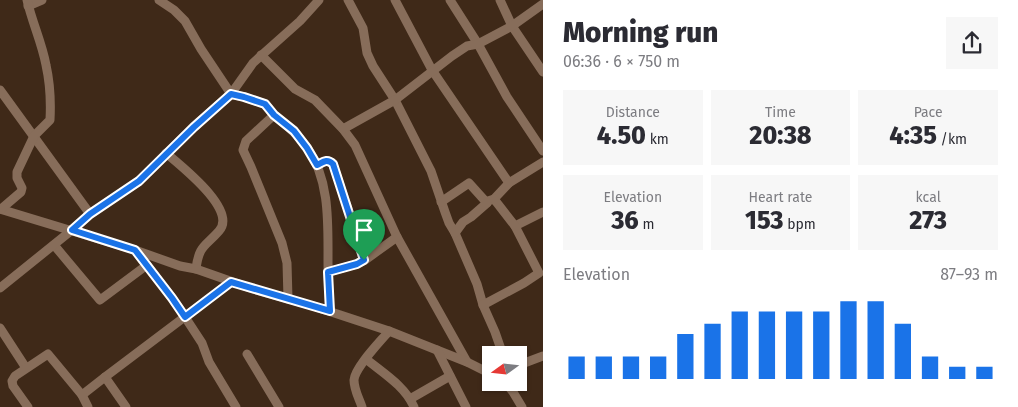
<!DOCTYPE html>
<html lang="en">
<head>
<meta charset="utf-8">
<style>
	:root { --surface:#fff; --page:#f7f7f7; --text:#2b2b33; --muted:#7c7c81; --accent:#1a73e8 }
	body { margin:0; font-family:"Fira Sans",sans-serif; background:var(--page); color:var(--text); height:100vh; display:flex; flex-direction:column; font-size:19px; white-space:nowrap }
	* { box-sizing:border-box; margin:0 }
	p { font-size:16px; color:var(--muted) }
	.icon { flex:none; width:28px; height:28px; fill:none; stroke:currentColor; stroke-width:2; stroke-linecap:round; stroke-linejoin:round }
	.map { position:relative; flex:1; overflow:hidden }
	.drawer { display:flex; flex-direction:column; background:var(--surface); width:475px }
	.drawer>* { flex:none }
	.needle { width:32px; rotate:255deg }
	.controls { position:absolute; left:482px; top:346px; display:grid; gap:10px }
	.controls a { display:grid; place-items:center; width:45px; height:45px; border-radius:0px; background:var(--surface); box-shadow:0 1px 4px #0004; font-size:25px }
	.pin { position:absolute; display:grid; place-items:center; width:42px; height:42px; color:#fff; margin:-51px -21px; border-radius:50% 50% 50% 0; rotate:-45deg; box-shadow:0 0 5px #0007 }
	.pin .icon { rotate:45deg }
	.round { display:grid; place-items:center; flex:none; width:52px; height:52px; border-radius:0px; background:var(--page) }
	.overview { display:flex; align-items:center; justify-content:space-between; height:85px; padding:0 20px }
	h1 { font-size:28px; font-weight:800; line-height:38px }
	.stats { display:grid; grid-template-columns:repeat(3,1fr); gap:8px; height:85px; padding:5px 20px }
	.stats div { display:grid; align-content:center; border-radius:0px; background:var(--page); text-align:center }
	.stats b { font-size:25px; font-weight:800 }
	.stats small { font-size:14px; font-weight:400 }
	.stats p { font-size:14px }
	.chart { height:140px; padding:10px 20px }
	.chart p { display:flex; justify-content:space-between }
	.chart svg { width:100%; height:90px; margin-top:5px; stroke:var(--accent); stroke-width:6 }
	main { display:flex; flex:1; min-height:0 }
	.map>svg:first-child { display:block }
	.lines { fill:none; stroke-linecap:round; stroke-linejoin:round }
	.street { stroke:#876d5a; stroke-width:9 }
	.route-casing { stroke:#fff; stroke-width:10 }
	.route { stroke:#1a73e8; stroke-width:6 }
</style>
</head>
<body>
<main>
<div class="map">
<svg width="543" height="407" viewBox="0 0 543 407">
	<rect width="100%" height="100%" fill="#3f2918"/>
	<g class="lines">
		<g class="street">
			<path d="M159 0 174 10 185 21 201 49 231 94 244 97 265 104 274 115 246 141 243 150 251 167 282 243 287 263 288 299"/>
			<path d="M348 0 363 28 367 53 373 66 395 100 431 171 445 212 449 223 455 233 477 284 483 305 495 332 503 355"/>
			<path d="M395 0 432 70 509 183"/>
			<path d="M450 0 478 44 507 97 543 151"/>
			<path d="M500 0 512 26 543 72"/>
			<path d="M28 6 42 0"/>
			<path d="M261 55 295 89 315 100 343 129 355 145 397 237 467 362"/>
			<path d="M0 90 90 214"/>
			<path d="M274 115C286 125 298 134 307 147 330 180 328 223 328 262 328 278 329 295 330 311"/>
			<path d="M343 129 395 100 452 56 467 46 478 44 512 26 543 4"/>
			<path d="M166 153C181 166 238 210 219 231 205 247 199 245 196 269"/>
			<path d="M317 165C323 162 327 158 333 164L365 260"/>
			<path d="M441 202 469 183 487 203 488 201 494 199 509 183 543 162"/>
			<path d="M0 209 135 250 180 266 196 269 253 289 313 306 389 331 467 362 491 374"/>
			<path d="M1 209 21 192 22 188 17 178V172L34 136 50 120C51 101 50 83 46 65 42 43 32 22 27 0"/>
			<path d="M515 226 543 212"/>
			<path d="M455 233 463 222 471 217 487 203"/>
			<path d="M54 245 100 300 147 265"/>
			<path d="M135 250 172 298 185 317 202 343 209 362 236 407"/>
			<path d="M328 272 357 264 365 260 397 237"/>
			<path d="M0 288 72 230 90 214 139 181 193 127 231 94 253 63 300 21 319 0"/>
			<path d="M483 305 524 283 539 273 515 226 494 199"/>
			<path d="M0 328 26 368"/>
			<path d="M437 350 466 407"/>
			<path d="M247 354 279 407"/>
			<path d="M366 359C383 373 405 386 414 407"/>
			<path d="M519 365 543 356"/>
			<path d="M105 377 126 407"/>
			<path d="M505 382 513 392 522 407"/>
			<path d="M82 395 105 377 231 282"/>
			<path d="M410 399 450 376"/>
			<path d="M28 407 13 386 12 381 15 376 48 354 82 395 88 407"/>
			<path d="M362 407C359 398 354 390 354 380 355 367 380 342 389 331"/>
		</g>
	</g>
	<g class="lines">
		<g class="route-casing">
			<path id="route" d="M231 94 244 97 265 104 274 115 294 131 307 148 317 165C323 162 327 158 333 164L364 260 357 264 328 272 330 311 231 282 185 317 172 298 135 250 72 230 90 214 139 181 194 127Z"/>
		</g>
		<use href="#route" class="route"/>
	</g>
</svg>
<div class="controls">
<a><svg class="needle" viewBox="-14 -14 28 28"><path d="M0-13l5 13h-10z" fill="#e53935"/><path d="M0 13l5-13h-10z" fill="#7c7c81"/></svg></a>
</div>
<div class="pin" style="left:364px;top:260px;background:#1e9e55"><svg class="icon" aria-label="arrive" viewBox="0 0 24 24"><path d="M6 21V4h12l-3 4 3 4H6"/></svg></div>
</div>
<section class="drawer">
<div class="overview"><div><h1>Morning run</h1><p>06:36 · 6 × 750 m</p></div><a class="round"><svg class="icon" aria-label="share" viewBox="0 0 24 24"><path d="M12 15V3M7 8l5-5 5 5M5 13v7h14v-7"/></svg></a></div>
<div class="stats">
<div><p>Distance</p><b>4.50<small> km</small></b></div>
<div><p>Time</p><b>20:38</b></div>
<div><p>Pace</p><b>4:35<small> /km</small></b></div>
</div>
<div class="stats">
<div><p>Elevation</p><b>36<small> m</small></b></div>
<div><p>Heart rate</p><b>153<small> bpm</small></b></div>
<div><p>kcal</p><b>273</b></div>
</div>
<div class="chart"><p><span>Elevation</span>87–93 m</p>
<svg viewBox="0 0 160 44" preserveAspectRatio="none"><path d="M5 44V33M15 44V33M25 44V33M35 44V33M45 44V22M55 44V17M65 44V11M75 44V11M85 44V11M95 44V11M105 44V6M115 44V6M125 44V17M135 44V33M145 44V38M155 44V38"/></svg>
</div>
</section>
</main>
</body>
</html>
